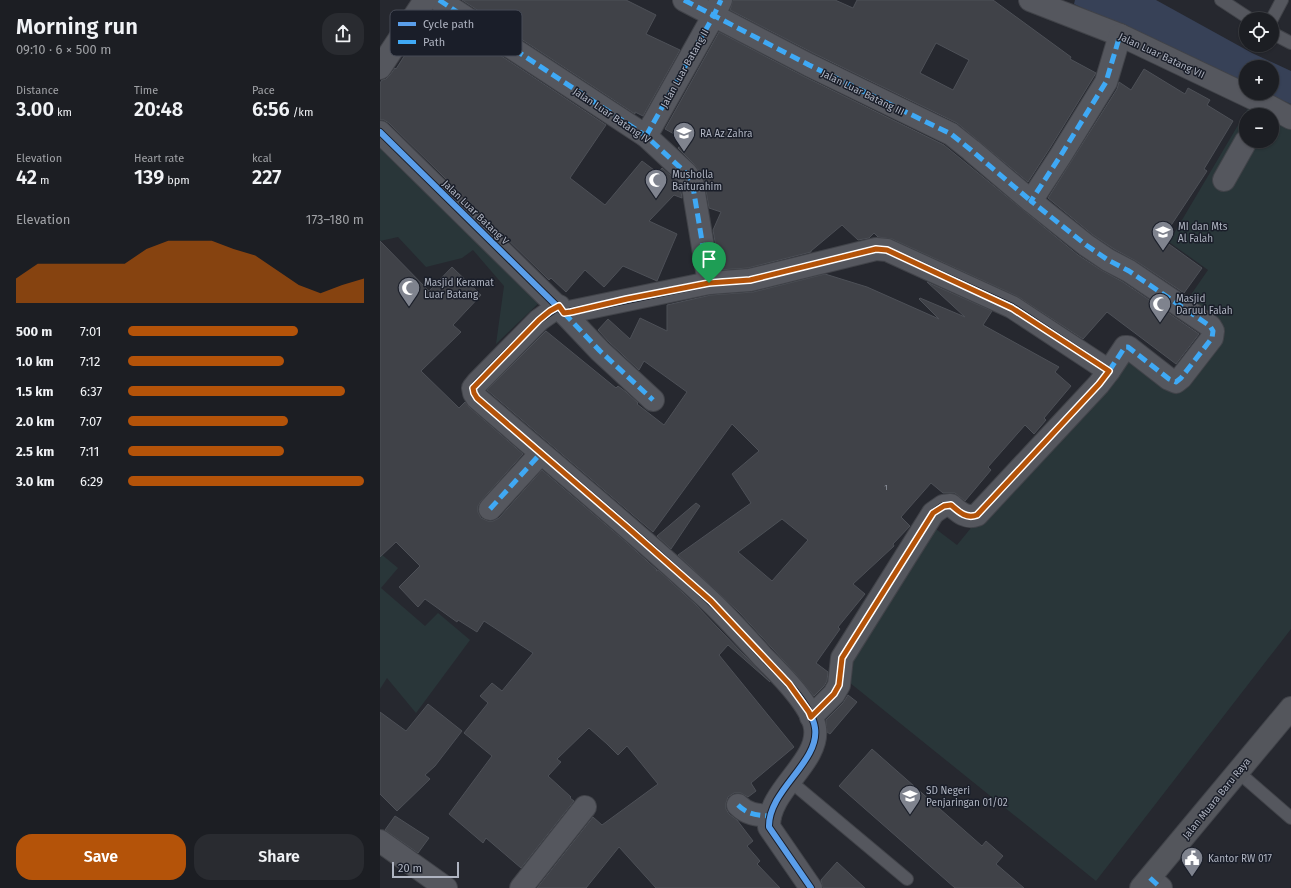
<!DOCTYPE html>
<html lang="en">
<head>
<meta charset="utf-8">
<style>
	:root { --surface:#1c1e23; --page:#292b30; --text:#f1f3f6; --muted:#a0a2a6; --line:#3a3c41; --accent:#b45309 }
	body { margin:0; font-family:"Fira Sans",sans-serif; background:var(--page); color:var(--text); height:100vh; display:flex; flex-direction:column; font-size:15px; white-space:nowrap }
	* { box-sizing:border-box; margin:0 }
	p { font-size:13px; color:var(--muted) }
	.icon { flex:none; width:22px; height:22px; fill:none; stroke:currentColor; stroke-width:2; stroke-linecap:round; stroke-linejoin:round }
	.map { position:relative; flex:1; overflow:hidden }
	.side { display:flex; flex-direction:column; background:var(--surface); width:380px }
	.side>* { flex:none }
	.controls { position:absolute; left:859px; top:12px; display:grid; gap:8px }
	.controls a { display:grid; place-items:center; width:40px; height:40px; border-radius:50%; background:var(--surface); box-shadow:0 1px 3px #0004,0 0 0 1px var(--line); font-size:20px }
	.scale { position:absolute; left:12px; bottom:10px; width:67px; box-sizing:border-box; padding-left:4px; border:2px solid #afb4c1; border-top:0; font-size:11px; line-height:14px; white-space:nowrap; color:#afb4c1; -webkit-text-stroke:3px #1a1e29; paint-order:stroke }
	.pin { position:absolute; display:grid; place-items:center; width:34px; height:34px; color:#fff; margin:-41px -17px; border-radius:50% 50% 50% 0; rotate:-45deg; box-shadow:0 0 4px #0007 }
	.pin .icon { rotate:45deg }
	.round { display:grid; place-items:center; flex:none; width:42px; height:42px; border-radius:16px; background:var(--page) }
	.overview { display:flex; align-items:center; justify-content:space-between; height:68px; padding:0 16px }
	h1 { font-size:22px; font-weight:600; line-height:30px }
	.figures { display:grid; grid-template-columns:repeat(3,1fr); gap:6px; height:68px; padding:4px 16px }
	.figures div { display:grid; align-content:center }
	.figures b { font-size:20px; font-weight:600 }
	.figures small { font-size:11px; font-weight:400 }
	.figures p { font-size:11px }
	.chart { height:112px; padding:8px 16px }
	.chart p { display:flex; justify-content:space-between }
	.chart svg { width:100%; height:72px; margin-top:4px; fill:var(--accent); opacity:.7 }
	.cta { display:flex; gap:8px; margin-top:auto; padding:8px 16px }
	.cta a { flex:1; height:46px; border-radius:16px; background:var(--accent); color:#fff; font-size:16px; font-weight:600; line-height:46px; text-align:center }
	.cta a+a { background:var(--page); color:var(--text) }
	ul { padding:0 16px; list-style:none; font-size:13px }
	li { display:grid; grid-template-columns:64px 48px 1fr; align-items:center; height:30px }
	li i { height:10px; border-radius:5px; background:var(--accent) }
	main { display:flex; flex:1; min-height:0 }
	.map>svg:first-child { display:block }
	.green { fill:#293639; fill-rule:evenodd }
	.water { fill:#374157 }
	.building { fill:#404248; stroke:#4d5057; fill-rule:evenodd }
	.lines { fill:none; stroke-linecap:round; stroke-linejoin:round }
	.lane-casing { stroke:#414349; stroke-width:14 }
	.street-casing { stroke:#414349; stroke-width:24 }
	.secondary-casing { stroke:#414349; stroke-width:24 }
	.lane { stroke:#55575e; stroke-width:12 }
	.street { stroke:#55575e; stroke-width:22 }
	.secondary { stroke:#54565c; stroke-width:22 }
	.quiet { stroke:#3fa9f5; stroke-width:5; stroke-dasharray:10 5; stroke-linecap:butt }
	.cycleway-casing { stroke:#1a1e29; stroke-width:8 }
	.cycleway { stroke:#5a9eea; stroke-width:6 }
	.route-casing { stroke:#fff; stroke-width:8 }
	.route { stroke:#b45309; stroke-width:5 }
	.labels { text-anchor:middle; stroke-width:3; stroke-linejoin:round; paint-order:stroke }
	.number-label { font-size:8px; fill:#9398a3 }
	.street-label { font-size:10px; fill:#afb4c1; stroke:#1a1e29 }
	.poi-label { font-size:10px; fill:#afb4c1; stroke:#1a1e29; text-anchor:start }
	.key { fill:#1a1e29; stroke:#474b57; stroke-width:1 }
	.key-label { font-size:11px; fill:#afb4c1 }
</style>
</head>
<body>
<main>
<section class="side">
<div class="overview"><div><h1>Morning run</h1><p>09:10 · 6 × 500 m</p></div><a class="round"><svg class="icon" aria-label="share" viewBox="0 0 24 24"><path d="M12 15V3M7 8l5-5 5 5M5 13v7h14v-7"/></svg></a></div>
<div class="figures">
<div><p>Distance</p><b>3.00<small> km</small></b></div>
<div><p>Time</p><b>20:48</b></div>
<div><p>Pace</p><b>6:56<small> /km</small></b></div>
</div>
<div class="figures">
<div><p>Elevation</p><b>42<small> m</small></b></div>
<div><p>Heart rate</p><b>139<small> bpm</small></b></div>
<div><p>kcal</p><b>227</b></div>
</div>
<div class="chart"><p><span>Elevation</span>173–180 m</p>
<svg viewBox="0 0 160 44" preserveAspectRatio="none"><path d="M0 44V29L10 20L20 20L30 20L40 20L50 20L60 11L70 6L80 6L90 6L100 11L110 15L120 24L130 33L140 38L150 33L160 29V44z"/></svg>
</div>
<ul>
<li><b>500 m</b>7:01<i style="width:72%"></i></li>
<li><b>1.0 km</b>7:12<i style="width:66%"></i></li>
<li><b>1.5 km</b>6:37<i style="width:92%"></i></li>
<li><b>2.0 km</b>7:07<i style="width:68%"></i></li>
<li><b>2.5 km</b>7:11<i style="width:66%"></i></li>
<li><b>3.0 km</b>6:29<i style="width:100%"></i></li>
</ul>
<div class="cta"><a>Save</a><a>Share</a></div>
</section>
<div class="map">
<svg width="911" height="888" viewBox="0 0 911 888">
	<rect width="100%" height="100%" fill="#26282f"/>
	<g class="green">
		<path d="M877 93H885L911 104V629L716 881 449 666 544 520 577 545 738 349 789 391 833 336 801 309 828 270 789 242ZM866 115H892V141H866Z"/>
		<path d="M0 144 165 297 116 344 124 286 93 250 82 258 46 267 18 237 0 241Z"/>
		<path d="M1 554 18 568 1 588 45 626 58 613 90 640 36 713 7 678 0 689V556Z"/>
	</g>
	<path class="water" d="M695 0H776L872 53 911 71V104L885 93H892V67H866V85L694 4Z"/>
	<g class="building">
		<path d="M82 0H246L276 15 266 34 300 50 263 116 255 112V114Z"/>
		<path d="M353 0H455L473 8 477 0H613L691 57 690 59 716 73 670 148 648 182 577 123 435 54 350 10ZM556 43 589 60 573 90 540 73Z"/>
		<path d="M53 11 226 125 190 178 225 205 262 161 278 173 282 168 297 181 300 186 302 198 294 195 269 221 297 234 277 281 243 266 224 287 205 270 186 292 171 278 169 280 9 123 4 120H0V83L2 80 6 79 10 75 15 68 16 69Z"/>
		<path d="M339 32 423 76 564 145 698 255 721 270 743 282 819 334 796 364 727 312 703 339 637 296 512 239 498 237 494 233 489 238 478 240 462 225 431 251V252L368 268 339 270V265L344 257 337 253 333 230 341 212 329 208 324 179 322 174 314 164 298 148 305 140 285 129Z"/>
		<path d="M764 69 805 94 808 88 830 100 827 105 853 121 824 169 827 171 782 239 822 268 804 293 756 261 734 249 713 235 668 198 737 89 739 82 751 90Z"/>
		<path d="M0 241 49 291 72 267 101 295 73 325 81 332 41 371 79 408 85 402 89 407 143 454 101 501 98 506V512L101 518 108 521H113L119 518 162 470 246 542 277 570 276 571 278 570 315 604 390 682 348 645 339 655 414 747 371 783 376 791 368 797 361 793H354L348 797 346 803V809L349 814 357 820 373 841 367 846 380 861 377 864 400 888H276L239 847 206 888H157L213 817 222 825 278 784 247 746 238 755 227 744 209 728 177 759 181 762 168 776 191 797 190 798 194 801 141 868 106 838 103 843 69 814 112 756 84 733 108 703 100 696 112 683 122 691 153 653 104 621 97 632 78 620 77 622 45 599 38 607 19 587 40 566 16 542 0 557Z"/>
		<path d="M445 274 487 287 559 319 539 299 540 298 585 317 547 282 612 311 603 325 679 367 675 372 691 386 664 418 666 420 654 434 645 425 608 467 611 470 585 501 575 493H563L551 483 521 517 530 526 513 544 514 546 473 584 485 594 458 627 460 629 436 663 448 672 447 681 444 686 434 696 414 672 359 612 298 555 371 503 352 474 379 451 352 424 273 532 107 390 166 331 236 388 238 386 246 392 258 403 257 404 284 425 307 392 264 361 259 370 229 342 218 330 228 319 250 339 260 318 287 331V305L331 295 373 292ZM402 519 428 540 392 581 358 552Z"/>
		<path d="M316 503 320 506 291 549 277 536Z"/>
		<path d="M468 695 477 702 450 734 447 732 446 720 463 703Z"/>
		<path d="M48 704 82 731 55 766 45 775 50 779 17 811 0 794V712L26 731Z"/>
		<path d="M492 749 602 846 606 841 623 856 616 864 644 888H575L459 786Z"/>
		<path d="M15 816 49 838 38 853 5 830Z"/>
		<path d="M457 862 485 888H443L441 880Z"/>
	</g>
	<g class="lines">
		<g class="lane-casing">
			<g id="lane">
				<path d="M841 0 870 19"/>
				<path d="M892 19 902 0"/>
				<path d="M892 33 911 43"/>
				<path d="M857 771 911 818"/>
				<path d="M410 781 527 879"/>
			</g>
		</g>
		<g class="street-casing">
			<g id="street">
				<path d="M59 0 266 136 306 173 312 181 329 283"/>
				<path d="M304 0 429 65 571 134 591 150 651 201"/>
				<path d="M650 0 740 35 887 105 911 118"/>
				<path d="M0 68 45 0"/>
				<path d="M0 132 184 313 329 283 370 280 496 249 507 250 632 307 729 371 719 384 597 515C586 519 579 512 571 505L563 506 553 513 462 658 459 685 454 694 431 717"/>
				<path d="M266 136 334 15 341 0"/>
				<path d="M844 180 866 141"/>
				<path d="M179 306 159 320 97 383 93 388 94 393 97 398C156 449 217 500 276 552 294 568 312 584 330 601 348 618 365 637 382 656 398 672 432 705 435 728 440 762 388 790 389 827L431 888"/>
				<path d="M184 313 220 351 273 400"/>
				<path d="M729 371 745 347H748L789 379 796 382 801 378 832 338 833 331 830 326 749 271 728 260 706 245 651 201 681 155 726 82 740 35"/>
				<path d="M110 509 161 453"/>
				<path d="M358 805C368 815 377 815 390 816"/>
				<path d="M0 841 66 888"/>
				<path d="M770 878 781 888"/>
				<path d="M141 888 205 807"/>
			</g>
		</g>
		<g class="secondary-casing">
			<path id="secondary" d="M761 888 911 708"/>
		</g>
		<use href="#lane" class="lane"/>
		<use href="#street" class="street"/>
		<use href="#secondary" class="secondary"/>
		<g class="quiet">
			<path d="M59 0 266 136 306 173 312 181 329 283"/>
			<path d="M304 0 429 65 571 134 591 150 651 201"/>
			<path d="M266 136 334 15 341 0"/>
			<path d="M184 313 220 351 273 400"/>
			<path d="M729 371 745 347H748L789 379 796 382 801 378 832 338 833 331 830 326 749 271 728 260 706 245 651 201 681 155 726 82 740 35"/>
			<path d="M110 509 161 453"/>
			<path d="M358 805C368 815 377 815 390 816"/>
			<path d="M770 878 781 888"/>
		</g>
		<g class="cycleway-casing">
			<g id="cycleway">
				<path d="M0 132 184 313 329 283 370 280 496 249 507 250 632 307 729 371 719 384 597 515C586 519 579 512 571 505L563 506 553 513 462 658 459 685 454 694 431 717"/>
				<path d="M179 306 159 320 97 383 93 388 94 393 97 398C156 449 217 500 276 552 294 568 312 584 330 601 348 618 365 637 382 656 398 672 432 705 435 728 440 762 388 790 389 827L431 888"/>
			</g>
		</g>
		<use href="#cycleway" class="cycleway"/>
	</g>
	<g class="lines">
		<g class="route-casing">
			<path id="route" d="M496 249 507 250 632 308 729 371 719 384 597 515C586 519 579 512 571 505L564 506 553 513 462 658 459 685 454 694 431 717 429 712 409 684 331 601 248 528 97 398 94 393 93 388 159 320 170 311 179 306 184 313 191 312 247 299 329 283 370 280Z"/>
		</g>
		<use href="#route" class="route"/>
	</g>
	<defs>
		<g id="school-pin" transform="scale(1.15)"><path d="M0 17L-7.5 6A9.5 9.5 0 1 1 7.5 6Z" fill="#7f838e" stroke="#1a1e29"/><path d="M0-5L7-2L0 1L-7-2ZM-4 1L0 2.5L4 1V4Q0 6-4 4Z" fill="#fff"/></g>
		<g id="mosque-pin" transform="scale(1.15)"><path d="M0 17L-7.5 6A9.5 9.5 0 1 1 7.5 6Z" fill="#7f838e" stroke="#1a1e29"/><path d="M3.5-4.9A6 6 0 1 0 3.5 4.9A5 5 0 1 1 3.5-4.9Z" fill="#fff"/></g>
		<g id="civic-pin" transform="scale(1.15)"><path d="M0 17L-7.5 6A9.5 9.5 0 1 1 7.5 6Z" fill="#7f838e" stroke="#1a1e29"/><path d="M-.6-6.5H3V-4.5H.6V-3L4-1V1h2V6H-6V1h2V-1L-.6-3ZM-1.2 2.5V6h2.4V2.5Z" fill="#fff"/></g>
	</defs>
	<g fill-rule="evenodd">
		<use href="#school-pin" x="304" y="133"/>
		<use href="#mosque-pin" x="276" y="180"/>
		<use href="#school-pin" x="783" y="232"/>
		<use href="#mosque-pin" x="29" y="288"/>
		<use href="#mosque-pin" x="780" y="304"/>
		<use href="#school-pin" x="530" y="796"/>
		<use href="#civic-pin" x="812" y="858"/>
	</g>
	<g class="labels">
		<g class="number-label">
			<text x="506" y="490">1</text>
		</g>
		<g class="street-label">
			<text transform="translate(782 55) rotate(25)" y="4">Jalan Luar Batang VII</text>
			<text transform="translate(304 68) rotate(-61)" y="4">Jalan Luar Batang II</text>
			<text transform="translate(483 92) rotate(26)" y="4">Jalan Luar Batang III</text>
			<text transform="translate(232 115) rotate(34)" y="4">Jalan Luar Batang IV</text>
			<text transform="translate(96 212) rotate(44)" y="4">Jalan Luar Batang V</text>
			<text transform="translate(836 798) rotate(-51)" y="4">Jalan Muara Baru Raya</text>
		</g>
		<g class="poi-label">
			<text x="320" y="137">RA Az Zahra</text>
			<text x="292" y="178">Musholla<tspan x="292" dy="12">Baiturahim</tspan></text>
			<text x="798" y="230">MI dan Mts<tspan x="798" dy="12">Al Falah</tspan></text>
			<text x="44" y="286">Masjid Keramat<tspan x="44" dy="12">Luar Batang</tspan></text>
			<text x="796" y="302">Masjid<tspan x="796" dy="12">Daruul Falah</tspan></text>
			<text x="546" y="794">SD Negeri<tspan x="546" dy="12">Penjaringan 01/02</tspan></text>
			<text x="828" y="862">Kantor RW 017</text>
		</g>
	</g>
	<rect x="10" y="10" width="132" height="46" rx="6" class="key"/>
	<rect x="18" y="22" width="18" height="4" fill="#5a9eea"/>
	<rect x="18" y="40" width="18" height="4" fill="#3fa9f5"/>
	<g class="key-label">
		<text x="43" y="28">Cycle path</text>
		<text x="43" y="46">Path</text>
	</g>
</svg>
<div class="controls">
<a><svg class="icon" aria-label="locate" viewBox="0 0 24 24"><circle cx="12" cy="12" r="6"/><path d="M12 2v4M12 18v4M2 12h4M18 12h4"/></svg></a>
<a>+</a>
<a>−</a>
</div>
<div class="scale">20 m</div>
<div class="pin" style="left:329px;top:283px;background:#1e9e55"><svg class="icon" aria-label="arrive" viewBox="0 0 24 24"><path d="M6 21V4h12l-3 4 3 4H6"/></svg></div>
</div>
</main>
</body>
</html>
